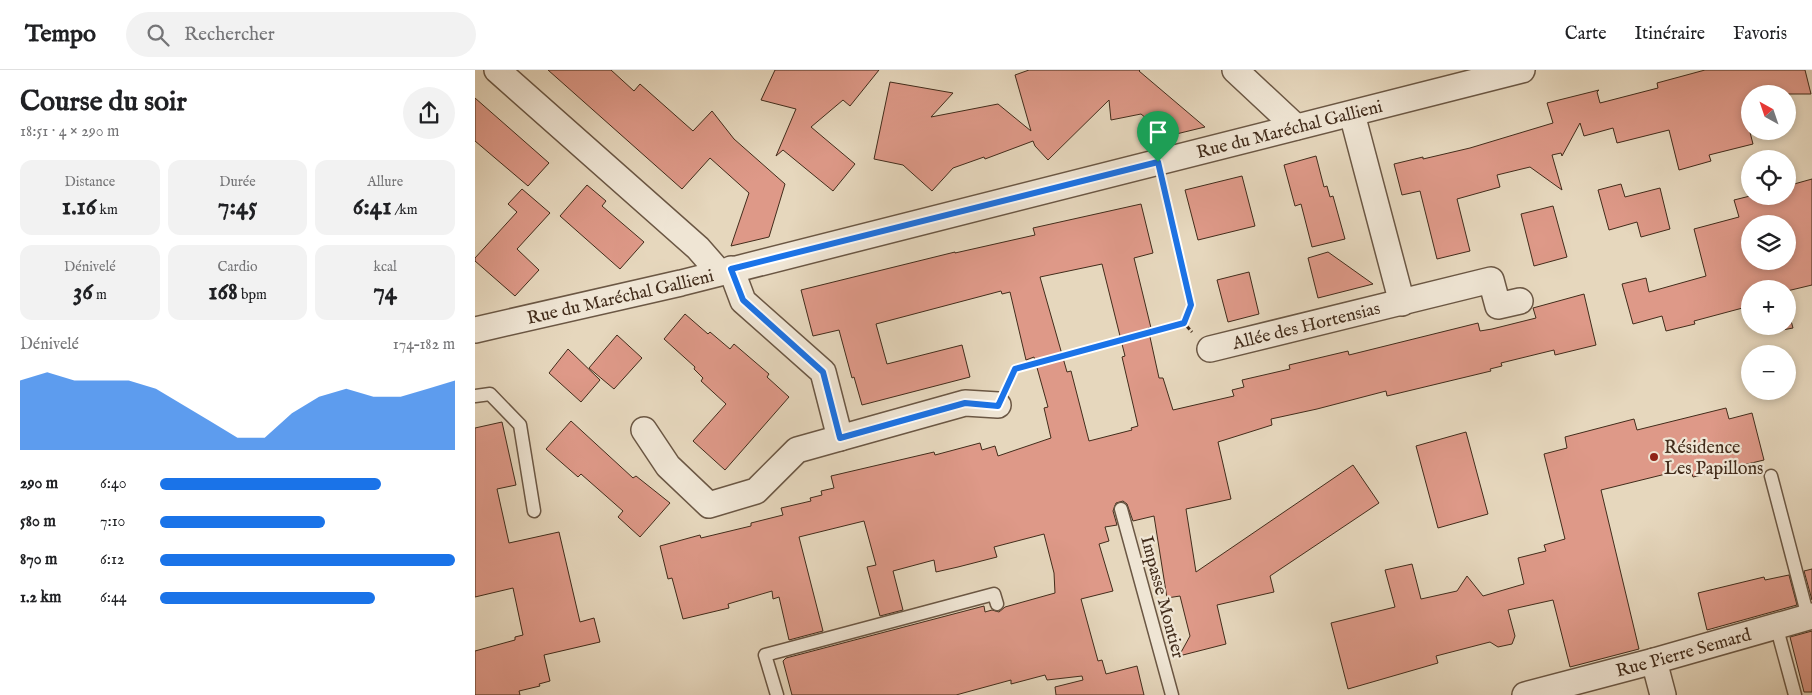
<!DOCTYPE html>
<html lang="fr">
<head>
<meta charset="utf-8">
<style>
	:root { --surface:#fff; --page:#f2f2f2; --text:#202124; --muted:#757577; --line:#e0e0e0; --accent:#1a73e8 }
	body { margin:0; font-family:"IM FELL English",serif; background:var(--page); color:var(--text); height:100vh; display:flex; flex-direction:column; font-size:19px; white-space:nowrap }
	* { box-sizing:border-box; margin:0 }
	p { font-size:16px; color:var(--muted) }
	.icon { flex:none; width:28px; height:28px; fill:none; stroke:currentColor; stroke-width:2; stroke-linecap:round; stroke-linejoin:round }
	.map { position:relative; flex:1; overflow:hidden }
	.details { display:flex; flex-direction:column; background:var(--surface); width:475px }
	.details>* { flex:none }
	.needle { width:32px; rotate:320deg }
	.buttons { position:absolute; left:1266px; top:15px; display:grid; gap:10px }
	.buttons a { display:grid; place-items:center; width:55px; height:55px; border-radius:50%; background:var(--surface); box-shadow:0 2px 8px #0003; font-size:25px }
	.pin { position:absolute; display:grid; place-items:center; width:42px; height:42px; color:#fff; margin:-51px -21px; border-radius:50% 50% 50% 0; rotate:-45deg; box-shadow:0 0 5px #0007 }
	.pin .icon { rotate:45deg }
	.round { display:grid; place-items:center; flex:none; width:52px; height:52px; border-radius:26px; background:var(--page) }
	.summary { display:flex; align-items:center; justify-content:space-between; height:85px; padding:0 20px }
	h1 { font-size:28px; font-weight:700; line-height:38px }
	.figures { display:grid; grid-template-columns:repeat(3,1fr); gap:8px; height:85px; padding:5px 20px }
	.figures div { display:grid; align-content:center; border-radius:12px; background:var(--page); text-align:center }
	.figures b { font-size:25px; font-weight:700 }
	.figures small { font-size:14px; font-weight:400 }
	.figures p { font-size:14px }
	.chart { height:140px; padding:10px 20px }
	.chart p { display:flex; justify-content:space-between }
	.chart svg { width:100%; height:90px; margin-top:5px; fill:var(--accent); opacity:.7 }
	ul { padding:0 20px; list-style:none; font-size:16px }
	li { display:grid; grid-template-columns:80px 60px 1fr; align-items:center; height:38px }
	li i { height:12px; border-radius:6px; background:var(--accent) }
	header { display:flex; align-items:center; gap:30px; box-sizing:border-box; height:70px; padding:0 25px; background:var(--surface); border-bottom:1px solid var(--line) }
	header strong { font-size:24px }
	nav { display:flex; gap:28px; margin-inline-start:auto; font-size:18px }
	.search { width:350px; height:45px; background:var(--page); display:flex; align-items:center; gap:12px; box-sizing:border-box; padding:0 18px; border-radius:28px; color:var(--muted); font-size:19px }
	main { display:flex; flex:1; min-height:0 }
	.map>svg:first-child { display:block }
	.building { fill:#de9988; stroke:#422c1b; fill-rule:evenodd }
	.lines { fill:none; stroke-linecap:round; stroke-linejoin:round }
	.service-casing { stroke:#6b5744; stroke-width:15 }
	.minor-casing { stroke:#6b5744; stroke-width:28 }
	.path { stroke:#422c1b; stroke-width:3; stroke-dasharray:4 2.5; stroke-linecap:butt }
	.service { stroke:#efe5d4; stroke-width:12 }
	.minor { stroke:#efe5d4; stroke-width:25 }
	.route-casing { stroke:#fff; stroke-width:10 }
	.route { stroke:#1a73e8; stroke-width:6 }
	.poi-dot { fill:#8f2418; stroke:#efe5d4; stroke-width:2 }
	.labels { text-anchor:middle; stroke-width:4.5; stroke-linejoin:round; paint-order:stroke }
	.street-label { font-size:18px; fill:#422c1b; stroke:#efe5d4 }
	.poi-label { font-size:18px; fill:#422c1b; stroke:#efe5d4; text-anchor:start }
</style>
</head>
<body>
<header>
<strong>Tempo</strong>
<div class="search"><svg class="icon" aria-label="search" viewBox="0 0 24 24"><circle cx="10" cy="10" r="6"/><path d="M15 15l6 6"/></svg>Rechercher</div>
<nav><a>Carte</a><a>Itinéraire</a><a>Favoris</a></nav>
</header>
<main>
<section class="details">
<div class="summary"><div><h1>Course du soir</h1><p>18:51 · 4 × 290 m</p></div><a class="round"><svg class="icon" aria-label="share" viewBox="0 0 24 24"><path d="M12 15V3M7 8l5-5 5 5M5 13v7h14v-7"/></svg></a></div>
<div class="figures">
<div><p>Distance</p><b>1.16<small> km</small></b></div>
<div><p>Durée</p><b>7:45</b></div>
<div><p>Allure</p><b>6:41<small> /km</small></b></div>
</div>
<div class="figures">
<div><p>Dénivelé</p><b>36<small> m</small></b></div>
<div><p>Cardio</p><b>168<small> bpm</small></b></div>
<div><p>kcal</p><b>74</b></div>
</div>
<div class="chart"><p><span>Dénivelé</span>174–182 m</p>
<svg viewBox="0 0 160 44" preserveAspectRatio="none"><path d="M0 44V10L10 6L20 10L30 10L40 10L50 14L60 22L70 30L80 38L90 38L100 26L110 18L120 14L130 18L140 18L150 14L160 10V44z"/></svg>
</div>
<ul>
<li><b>290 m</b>6:40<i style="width:75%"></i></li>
<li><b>580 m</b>7:10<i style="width:56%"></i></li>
<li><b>870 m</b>6:12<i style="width:100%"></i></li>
<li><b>1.2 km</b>6:44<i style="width:73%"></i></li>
</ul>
</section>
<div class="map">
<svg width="1337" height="625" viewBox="0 0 1337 625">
	<rect width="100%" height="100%" fill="#e6d7bd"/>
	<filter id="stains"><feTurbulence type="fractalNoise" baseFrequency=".004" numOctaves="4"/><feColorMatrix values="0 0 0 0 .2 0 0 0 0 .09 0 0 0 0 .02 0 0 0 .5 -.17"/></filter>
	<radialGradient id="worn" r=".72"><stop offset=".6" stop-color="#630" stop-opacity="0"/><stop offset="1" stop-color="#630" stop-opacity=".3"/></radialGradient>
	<g class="building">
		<path d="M73 0H136L159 21 165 14 218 61 237 41 259 69 310 114 294 167 256 176 274 123 235 88 207 119Z"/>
		<path d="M300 0H404L375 36 368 30 336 57 380 94 358 121 308 80 301 86 321 39 286 30Z"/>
		<path d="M554 0H665L664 1 730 57 693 66 666 44 636 50 634 30 573 90 560 76 558 71 510 89 509 87 478 98 457 121 428 95 399 89 415 12 478 23 456 47 523 34 556 61 540 5Z"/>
		<path d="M1230 0H1330L1336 24H1275V33L1268 35 1278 74 1234 85 1236 91 1204 100 1194 60 1142 73 1138 58 1109 66 1105 53 1087 86 1086 83 1077 85 1087 120 1055 97 1022 105 1025 117 982 129 995 181 962 189 945 121 927 125 919 94 948 87V89L995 78 1078 53 1072 33 1124 20 1122 22 1125 33 1183 18 1182 13Z"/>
		<path d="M0 28 74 93 53 116 0 71Z"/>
		<path d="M841 86 849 117 852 116 855 127 858 126 870 169 837 177 826 134 820 136 809 95Z"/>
		<path d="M767 106 780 156 723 170 710 120Z"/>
		<path d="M1337 109V215L1312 221V219H1275V236L1219 251 1220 254 1191 261 1187 246 1158 254 1147 214 1171 208 1174 222 1231 206 1219 159 1264 147 1259 130 1275 126H1312V116ZM1275 154H1312V191H1275Z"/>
		<path d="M1146 114 1150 127 1185 118 1195 159 1166 167 1162 152 1134 160 1123 120Z"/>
		<path d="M112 115 131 131 127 136 169 172 145 199 85 146Z"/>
		<path d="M47 119 75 143 42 179 64 200 40 226 0 191V188L42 142 33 134Z"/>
		<path d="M666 134 678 183 659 188 676 258H673L684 308H688L698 340 759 326 757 320 769 317 767 310 815 299 814 295 873 281 874 285 1003 253 1005 261 1017 259 1061 248 1058 238 1109 224 1121 275 1080 285 1079 280 1026 293 1027 296 1015 299 1016 301 912 326 911 321 842 339 796 349 797 355 743 372 756 429 711 439 721 502 878 395 904 433 795 506 799 522 742 535 751 574 704 586 715 566 705 526 692 528 679 446 658 451 652 434 648 431 641 433 638 441 642 455 630 457 634 471 624 474 638 521 606 529 623 591 627 590 631 604 662 596 669 625H581L580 617 608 610 607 606 572 610 570 605 536 614V610L481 625H317L308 591 311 588 509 536 510 542 517 540 524 542 530 537 580 523 579 503 569 464 519 477 522 487 483 497 461 502 459 490 418 501 428 540 405 546 392 497 401 495 389 451 324 467 348 561 314 570 304 527 298 529 297 521 253 534 254 538 208 549 197 508 193 509 185 476 225 465 226 468 276 456V453L308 445 306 438 336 431 335 428 347 425 346 421 359 418 356 406 459 382 460 385 505 373 507 380 520 376 523 386 576 368 569 338 573 337 559 287 551 290 535 222 527 224 526 221 401 254 412 294 487 275 495 307 387 335 379 307 377 308 364 260 338 266 326 220 480 182V183L560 165 558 158ZM627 194 650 286 647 287 663 356 656 358 657 360 614 371 596 301 592 302 565 207Z"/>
		<path d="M1078 136 1092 187 1059 196 1046 144Z"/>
		<path d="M853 182 898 214 843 228 833 188Z"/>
		<path d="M774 202 784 244 753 252 742 210Z"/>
		<path d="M1312 236 1318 258 1297 262 1295 256H1312Z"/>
		<path d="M210 244 233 264 235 262 255 279 259 274 294 304 292 307 314 327 250 400 218 371 251 334 226 311 228 308 219 299 220 297 189 269Z"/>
		<path d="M142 265 167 288 139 319 114 298Z"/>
		<path d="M93 279 125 310 106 332 74 303Z"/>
		<path d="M1251 338 1254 349 1277 343 1289 390 1218 407 1215 398 1126 420 1164 579 1095 597 1078 530 1033 540 1040 566 1037 574 1023 577 1015 572 961 586 963 593 873 619 856 553 920 537 910 500 937 494 946 529 982 521 992 506 1008 526 1049 514 1043 488 1071 481 1069 475 1090 469 1069 384 1092 378 1090 367 1159 349 1162 360Z"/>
		<path d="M96 351 158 408 161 406 195 433 165 467 143 447 148 441 106 404 103 407 71 379Z"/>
		<path d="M27 352 41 415 22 419 34 473 84 462 105 552 119 548 125 572 69 585 75 611 64 614 65 616 44 621 45 625H0V581L40 570V567L48 565 38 518 0 527V358Z"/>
		<path d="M991 362 1013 444 963 458 941 376Z"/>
		<path d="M1337 499V530L1329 501Z"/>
		<path d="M1314 505 1322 535 1232 560 1223 523 1289 507 1290 510Z"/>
		<path d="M1337 561V622H1329L1315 567Z"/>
	</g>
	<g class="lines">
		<g class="service-casing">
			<g id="service">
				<path d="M0 326 15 324 45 355 59 441"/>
				<path d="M1296 406 1333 547"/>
				<path d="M646 439 697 625"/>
				<path d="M1301 555 1320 625"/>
				<path d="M302 625 290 585 519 524 522 534"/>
			</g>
		</g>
		<g class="minor-casing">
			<g id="minor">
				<path d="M22 0 223 178 244 202"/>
				<path d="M760 0 821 57"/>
				<path d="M877 44 927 233"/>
				<path d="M256 199 268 231 348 302 365 368"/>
				<path id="s1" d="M0 260 206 213 1047 0"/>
				<path id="s2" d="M735 279 1016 210 1023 236 1045 231"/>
				<path d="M169 360 193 396 234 435 281 421 322 380 490 333 523 335"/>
				<path d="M1179 591 1188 625"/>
				<path id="s3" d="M1050 625 1179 591 1337 546"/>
			</g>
		</g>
		<g class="path">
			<path d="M688 116 716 235 709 253"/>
			<path d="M534 313 540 299 709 253 717 262"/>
		</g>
		<use href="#service" class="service"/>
		<use href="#minor" class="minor"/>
	</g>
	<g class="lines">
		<g class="route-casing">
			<path id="route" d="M683 92 716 235 709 253 540 299 523 336 490 333 365 368 348 302 268 230 256 199Z"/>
		</g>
		<use href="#route" class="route"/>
	</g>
	<circle class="poi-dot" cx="1179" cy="387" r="5"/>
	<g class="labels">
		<g class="street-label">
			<text dy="6" stroke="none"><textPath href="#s1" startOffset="839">Rue du Maréchal Gallieni</textPath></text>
			<text dy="6" stroke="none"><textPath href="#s1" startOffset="149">Rue du Maréchal Gallieni</textPath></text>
			<text dy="6" stroke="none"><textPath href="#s2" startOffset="99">Allée des Hortensias</textPath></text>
			<text transform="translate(688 527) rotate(75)" y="6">Impasse Montier</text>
			<text dy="6" stroke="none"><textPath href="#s3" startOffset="164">Rue Pierre Semard</textPath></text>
		</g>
		<g class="poi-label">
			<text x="1189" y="383">Résidence<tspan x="1189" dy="21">Les Papillons</tspan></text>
		</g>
	</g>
	<rect width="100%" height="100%" filter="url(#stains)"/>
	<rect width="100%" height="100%" fill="url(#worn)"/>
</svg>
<div class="buttons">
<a><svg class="needle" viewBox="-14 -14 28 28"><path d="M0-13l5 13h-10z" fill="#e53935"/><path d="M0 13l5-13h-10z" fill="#757577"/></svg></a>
<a><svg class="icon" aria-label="locate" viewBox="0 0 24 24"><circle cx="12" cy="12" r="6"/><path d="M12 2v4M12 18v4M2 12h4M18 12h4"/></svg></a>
<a><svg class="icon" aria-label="layers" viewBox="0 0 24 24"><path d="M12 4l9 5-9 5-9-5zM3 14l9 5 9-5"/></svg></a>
<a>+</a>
<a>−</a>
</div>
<div class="pin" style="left:683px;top:92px;background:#1e9e55"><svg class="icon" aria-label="arrive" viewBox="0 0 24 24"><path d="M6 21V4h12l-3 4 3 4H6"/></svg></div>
</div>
</main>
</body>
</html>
